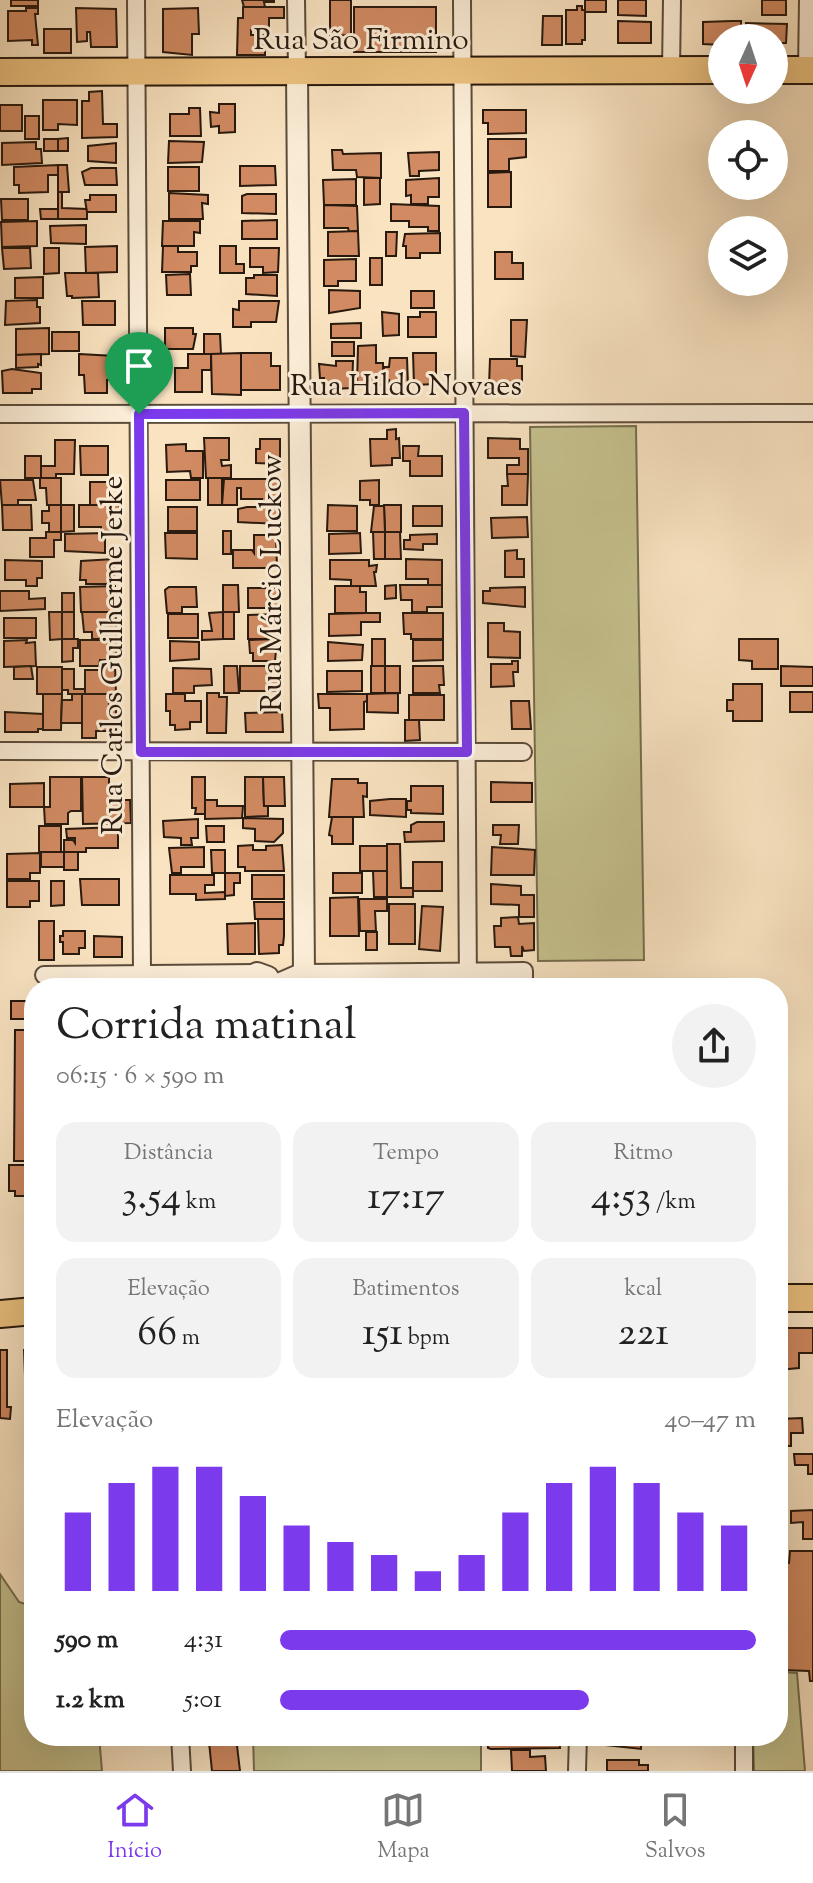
<!DOCTYPE html>
<html lang="pt">
<head>
<meta charset="utf-8">
<style>
	:root { --surface:#fff; --page:#f2f2f2; --text:#222; --muted:#767676; --line:#e0e0e0; --accent:#7c3aed }
	body { margin:0; font-family:"Sorts Mill Goudy",serif; background:var(--page); color:var(--text); height:100vh; display:flex; flex-direction:column; font-size:30px; white-space:nowrap }
	* { box-sizing:border-box; margin:0 }
	p { font-size:26px; color:var(--muted) }
	.icon { flex:none; width:44px; height:44px; fill:none; stroke:currentColor; stroke-width:2; stroke-linecap:round; stroke-linejoin:round }
	.map { position:relative; flex:1; overflow:hidden }
	.drawer { position:absolute; left:24px; top:978px; width:764px; height:768px; display:flex; flex-direction:column; background:var(--surface); border-radius:32px; box-shadow:0 8px 32px #0002 }
	.drawer>* { flex:none }
	.needle { width:52px; rotate:183deg }
	.controls { position:absolute; left:708px; top:24px; display:grid; gap:16px }
	.controls a { display:grid; place-items:center; width:80px; height:80px; border-radius:50%; background:var(--surface); box-shadow:0 8px 32px #0002; font-size:40px }
	.pin { position:absolute; display:grid; place-items:center; width:68px; height:68px; color:#fff; margin:-82px -34px; border-radius:50% 50% 50% 0; rotate:-45deg; box-shadow:0 0 8px #0007 }
	.pin .icon { rotate:45deg }
	.round { display:grid; place-items:center; flex:none; width:84px; height:84px; border-radius:42px; background:var(--page) }
	.headline { display:flex; align-items:center; justify-content:space-between; height:136px; padding:0 32px }
	h1 { font-size:44px; font-weight:600; line-height:60px }
	.metrics { display:grid; grid-template-columns:repeat(3,1fr); gap:12px; height:136px; padding:8px 32px }
	.metrics div { display:grid; align-content:center; border-radius:20px; background:var(--page); text-align:center }
	.metrics b { font-size:40px; font-weight:600 }
	.metrics small { font-size:22px; font-weight:400 }
	.metrics p { font-size:22px }
	.chart { height:224px; padding:16px 32px }
	.chart p { display:flex; justify-content:space-between }
	.chart svg { width:100%; height:144px; margin-top:8px; stroke:var(--accent); stroke-width:6 }
	ul { padding:0 32px; list-style:none; font-size:26px }
	li { display:grid; grid-template-columns:128px 96px 1fr; align-items:center; height:60px }
	li i { height:20px; border-radius:10px; background:var(--accent) }
	.tab-bar { display:flex; justify-content:space-around; align-items:center; height:112px; border-top:2px solid var(--line); background:var(--surface); font-size:22px; color:var(--muted) }
	.tab-bar a { display:grid; justify-items:center; gap:4px }
	.tab-bar .active { color:var(--accent) }
	.map>svg:first-child { display:block }
	.green { fill:#c5c18e; stroke:#766d4e; stroke-width:2 }
	.building { fill:#d18a62; stroke:#28190e; stroke-width:2 }
	.lines { fill:none; stroke-linecap:round; stroke-linejoin:round }
	.minor-casing { stroke:#5c4c3b; stroke-width:20 }
	.tertiary-casing { stroke:#5c4c3b; stroke-width:24 }
	.primary-casing { stroke:#28190e; stroke-width:30 }
	.minor { stroke:#fbedd7; stroke-width:16 }
	.tertiary { stroke:#fbedd7; stroke-width:20 }
	.primary { stroke:#ecc280; stroke-width:26 }
	.route-casing { stroke:#fff; stroke-width:16 }
	.route { stroke:#7c3aed; stroke-width:10 }
	.labels { text-anchor:middle; stroke-width:6; stroke-linejoin:round; paint-order:stroke }
	.street-label { font-size:30px; fill:#28190e; stroke:#fbedd7 }
</style>
</head>
<body>
<div class="map">
<svg width="813" height="1771" viewBox="0 0 813 1771">
	<rect width="100%" height="100%" fill="#f9e3c1"/>
	<filter id="stains"><feTurbulence type="fractalNoise" baseFrequency=".0025" numOctaves="4"/><feColorMatrix values="0 0 0 0 .2 0 0 0 0 .09 0 0 0 0 .02 0 0 0 .5 -.17"/></filter>
	<radialGradient id="worn" r=".72"><stop offset=".6" stop-color="#630" stop-opacity="0"/><stop offset="1" stop-color="#630" stop-opacity=".3"/></radialGradient>
	<g class="green">
		<path d="M636 426 644 960 538 961 530 427Z"/>
		<path d="M0 1574 19 1602 34 1607V1736H99L102 1771H0Z"/>
		<path d="M778 1672 797 1673 805 1771H754L753 1736H778Z"/>
		<path d="M253 1736H481V1771H254Z"/>
	</g>
	<g class="building">
		<rect x="11" y="0" width="27" height="6"/>
		<path d="M242 0H274V2H264L265 7H244Z"/>
		<path d="M330 0H351V35L330 36Z"/>
		<rect x="585" y="0" width="21" height="12"/>
		<path d="M618 0H646V16L618 15Z"/>
		<rect x="762" y="0" width="24" height="15"/>
		<path d="M577 6H582V10H585V40H582V44H566V10H577Z"/>
		<path d="M243 7H284V18H269V30H251V35H265V55H237L238 18H243Z"/>
		<rect x="354" y="7" width="82" height="45"/>
		<path d="M26 8H38V14H35L38 45H32V40L8 41V11H26Z"/>
		<path d="M76 8 116 9 117 47H91L90 32H87V41L77 42Z"/>
		<path d="M198 8 199 34H192V55L163 52V9Z"/>
		<path d="M543 16H562V45H542Z"/>
		<path d="M618 21 651 22V43H618Z"/>
		<path d="M732 21H741V38H722V45L703 44V22Z"/>
		<path d="M746 23 787 24 786 43H774V38H745Z"/>
		<rect x="44" y="29" width="27" height="24"/>
		<path d="M102 91 103 124H117V137L82 138V101H89V92Z"/>
		<path d="M43 100H77V125L58 124V130H43Z"/>
		<path d="M219 104H235V132L219 133V126L211 127 210 112 219 113Z"/>
		<rect x="0" y="105" width="22" height="26"/>
		<path d="M189 108H200L201 136H170V114H189Z"/>
		<path d="M483 110H526V133L488 134V123H483Z"/>
		<rect x="25" y="116" width="14" height="23"/>
		<path d="M68 138V151H58V139Z"/>
		<rect x="44" y="139" width="14" height="12"/>
		<path d="M488 139H526V157L509 159V171H488Z"/>
		<path d="M169 141 204 142 202 162 168 163Z"/>
		<path d="M36 142V149H41L42 163 2 165V143Z"/>
		<path d="M116 143V163L88 161V146Z"/>
		<path d="M332 150H342L343 154 381 153V178L357 177 356 170H333Z"/>
		<path d="M439 152V170L419 171V176H410L408 153Z"/>
		<path d="M58 165V175H48V192L19 193V185H14V167Z"/>
		<path d="M58 165H67L69 192H58Z"/>
		<path d="M240 166H275L276 185 240 186Z"/>
		<rect x="168" y="167" width="31" height="24"/>
		<path d="M91 168H116L117 185H85L82 172Z"/>
		<path d="M511 172V207H488V173Z"/>
		<path d="M364 178H380V204L364 205Z"/>
		<path d="M439 178V197H428V204H411V195L406 196V180Z"/>
		<path d="M356 179V205H324L323 180Z"/>
		<path d="M58 192H62V208L87 209V219H58Z"/>
		<path d="M169 193 208 195V204L202 203 203 219H169Z"/>
		<path d="M247 194H276V214L242 213V196Z"/>
		<path d="M90 195H116V212H87L85 200H90Z"/>
		<path d="M1 199H28V220H2Z"/>
		<path d="M391 204 439 206V231H428V227H409V221H391Z"/>
		<path d="M324 205 357 206 358 231 349 232 348 228H324Z"/>
		<path d="M40 209H58V219H41Z"/>
		<path d="M277 220V239H242V221Z"/>
		<path d="M37 221V246L2 247 1 222Z"/>
		<path d="M163 221H200V233L194 232V246H162Z"/>
		<path d="M86 225V244L51 243 50 226Z"/>
		<path d="M358 231 359 256H328V232Z"/>
		<path d="M386 232H397L396 256H386Z"/>
		<path d="M440 233V253H420V258H406V246H403L405 234Z"/>
		<path d="M117 246V272L86 273 85 247Z"/>
		<path d="M163 246H178V252H197V266H191V272H162Z"/>
		<path d="M220 246H236V264H244V273H220Z"/>
		<path d="M2 248H30L31 268 4 269Z"/>
		<path d="M44 248H59V273L44 274Z"/>
		<path d="M250 248H279L278 272 263 273V267H250Z"/>
		<path d="M495 252H512V263H523V279H495Z"/>
		<rect x="370" y="258" width="12" height="27"/>
		<path d="M356 259V281H338V286H324V260Z"/>
		<path d="M65 273H98L99 297 72 298V296H67Z"/>
		<path d="M190 274 191 295H167L166 275Z"/>
		<path d="M254 275H277V296L246 294V278H254Z"/>
		<path d="M43 277V298H15V278Z"/>
		<path d="M329 290 360 291V308L329 313Z"/>
		<rect x="411" y="291" width="23" height="17"/>
		<path d="M37 300V307H40V323L5 325 6 301Z"/>
		<path d="M82 301H115V325H83Z"/>
		<path d="M239 301H279L276 322H251V327H233V309L239 310Z"/>
		<path d="M382 312 399 314V335L383 336Z"/>
		<path d="M420 312H436V337H408V317H420Z"/>
		<path d="M511 320H527L525 357 511 356Z"/>
		<path d="M361 323V338H331V324Z"/>
		<path d="M49 328V354L16 355V329Z"/>
		<path d="M165 328H193V334H196L193 349H165Z"/>
		<rect x="52" y="332" width="27" height="19"/>
		<path d="M204 334H220L221 354H204Z"/>
		<rect x="332" y="342" width="22" height="14"/>
		<path d="M376 345V363H383V385H357L358 346Z"/>
		<path d="M241 353H271V366H280V390H241Z"/>
		<path d="M241 353V395L212 394 211 354Z"/>
		<path d="M413 353H436V384L414 385Z"/>
		<path d="M41 354V365L38 364V367L16 368V355Z"/>
		<path d="M79 354 115 356V379L107 380V393H85L84 375H79Z"/>
		<path d="M188 354H211V370H202V392H175V368H188Z"/>
		<path d="M390 358H407L408 385H389V380H384V367H389Z"/>
		<path d="M490 359H517V366H522V386L489 385Z"/>
		<path d="M336 361H353L352 388 330 389V394H324V378H320L319 364 336 366Z"/>
		<path d="M12 369 41 373V389H32V393H3L2 371Z"/>
		<path d="M396 429V439L399 438 400 458H392V465L371 466 370 439H387V430Z"/>
		<path d="M204 438H229V460H221L222 466 231 465V478H206Z"/>
		<path d="M488 438 520 439V449H528V474H507V465H519V458H488Z"/>
		<path d="M260 439H280V464L256 463V449H260Z"/>
		<path d="M55 440H75L74 474H56V478H41V466H55Z"/>
		<path d="M186 444V451H203V478H191L190 471 167 472 166 445Z"/>
		<path d="M80 446H108V475H81Z"/>
		<path d="M403 446H419L418 456H442V476H410V461H403Z"/>
		<rect x="25" y="456" width="16" height="22"/>
		<path d="M507 474H528L527 505H502V486H508Z"/>
		<path d="M40 478H61V505H47L46 488H40Z"/>
		<rect x="208" y="478" width="14" height="27"/>
		<path d="M224 479H281V499H278V504H261L262 499H241V488H237V505H222Z"/>
		<path d="M0 480H33L36 500H18V505L2 506Z"/>
		<rect x="166" y="480" width="34" height="20"/>
		<path d="M379 480V505H370V500H360V481Z"/>
		<path d="M90 482H109L110 505H90Z"/>
		<path d="M2 505H31L32 530H3Z"/>
		<path d="M49 505H61V532H49V523H42V511H49Z"/>
		<path d="M61 505H74V531L61 532Z"/>
		<path d="M79 505H119V531H101V527H79Z"/>
		<path d="M328 505 357 506V531H327Z"/>
		<path d="M384 505H401V532H385Z"/>
		<path d="M374 506H384L385 532H371Z"/>
		<rect x="413" y="506" width="29" height="20"/>
		<rect x="168" y="507" width="29" height="24"/>
		<path d="M247 507H278V524L238 522V509Z"/>
		<path d="M527 517 528 537 492 538 491 518Z"/>
		<rect x="223" y="531" width="8" height="23"/>
		<path d="M46 532H61V540H54V557H30V538H46Z"/>
		<path d="M373 532H385V559H374Z"/>
		<path d="M385 532H400L401 559H385Z"/>
		<path d="M105 533V553L65 551V534Z"/>
		<path d="M165 533H197V559L166 558Z"/>
		<path d="M360 533 361 553 329 554V534Z"/>
		<path d="M437 534V544H423V550L404 549V540H410V535Z"/>
		<path d="M254 535H276L277 568H233V550H252L254 553Z"/>
		<path d="M517 550V559H524V577H505V551Z"/>
		<path d="M114 559V584H86V580H80L81 561Z"/>
		<path d="M406 559 442 560V585H428V579H406Z"/>
		<path d="M5 560 42 561V578H37V586H26V580H5Z"/>
		<path d="M330 560H369V566L377 565 376 572H374L376 586H351V580L330 579Z"/>
		<path d="M223 585H238L239 612H223Z"/>
		<path d="M396 585V598L385 599V586Z"/>
		<path d="M400 585H442V607H427V612H412V600H401Z"/>
		<path d="M115 586V612H81L80 587Z"/>
		<path d="M335 586H360V592H366V613H335Z"/>
		<path d="M169 587H196L197 607H182V613H167L165 590Z"/>
		<path d="M525 587V607L483 603V591H490V588Z"/>
		<rect x="248" y="588" width="31" height="20"/>
		<path d="M0 591H29V599L45 598V609L0 611Z"/>
		<rect x="62" y="593" width="12" height="19"/>
		<path d="M49 612H62V639L50 640Z"/>
		<rect x="62" y="612" width="12" height="27"/>
		<path d="M82 612H116V639H92V632H84Z"/>
		<path d="M223 612V639L202 640V631H212L209 613Z"/>
		<rect x="223" y="612" width="11" height="27"/>
		<path d="M366 613H380V622H361V635L329 636V614Z"/>
		<path d="M403 613H443V639H411V634H404Z"/>
		<rect x="168" y="614" width="30" height="24"/>
		<path d="M279 614V639H248V615Z"/>
		<rect x="4" y="618" width="32" height="20"/>
		<path d="M488 623H504V631L520 632V658L488 657Z"/>
		<path d="M62 639H78V648H73V661L62 662Z"/>
		<path d="M277 639 275 661H253V653H250L249 640Z"/>
		<rect x="372" y="639" width="13" height="27"/>
		<path d="M739 639H778V669H752V661L739 660Z"/>
		<path d="M27 640 26 643 35 642 36 666 4 667V641Z"/>
		<path d="M80 640H116V660H100L99 666H80Z"/>
		<path d="M413 640H443V660L413 661Z"/>
		<path d="M170 641 199 642V659L170 661Z"/>
		<path d="M328 642 363 645 362 660 328 661Z"/>
		<path d="M512 661H518V672H513L514 686 491 687V664H512Z"/>
		<path d="M31 666 33 679H14V667Z"/>
		<path d="M100 666H115L116 694H85V670H100Z"/>
		<path d="M224 666H237L239 693H224Z"/>
		<rect x="240" y="666" width="39" height="25"/>
		<rect x="371" y="666" width="14" height="27"/>
		<rect x="385" y="666" width="15" height="27"/>
		<path d="M413 666H443L444 685H439L440 693H413Z"/>
		<path d="M781 666 813 667V686H781Z"/>
		<rect x="37" y="667" width="25" height="27"/>
		<path d="M173 668 211 669 212 685 194 686V693H173Z"/>
		<path d="M62 669H74V689H85V694H68V690H62Z"/>
		<path d="M327 671H362V691L327 692Z"/>
		<path d="M733 684H762V721H733V711H727V700H733Z"/>
		<rect x="790" y="692" width="23" height="20"/>
		<path d="M207 693H219V697H227L226 733H207Z"/>
		<path d="M398 693V713L367 712V694Z"/>
		<path d="M43 694H62L61 730H43Z"/>
		<path d="M72 694H82V723H61L62 700H72Z"/>
		<path d="M82 694H109V708H116V731H96V738H82Z"/>
		<path d="M166 694H185V701H201V722H190V729L175 730V725H170V711H166Z"/>
		<path d="M318 694H367V701L364 702V729L330 730V708H319Z"/>
		<rect x="409" y="695" width="35" height="25"/>
		<path d="M511 701H529L531 729H512Z"/>
		<path d="M5 712 43 714V729H38V732H5Z"/>
		<path d="M282 712 283 732H246L245 713Z"/>
		<path d="M405 720H419L420 740 405 741Z"/>
		<path d="M50 777H81V811H71L68 813V824H45L44 807H50Z"/>
		<path d="M82 777H109V800H130L131 823 83 824Z"/>
		<path d="M192 777H205V814H195L196 808H192Z"/>
		<path d="M245 777H263L264 806H268V816L245 817Z"/>
		<path d="M263 777H284L285 806H264Z"/>
		<path d="M332 779H358V783H367V797L363 796 364 817H329Z"/>
		<path d="M491 782 532 783V802H491Z"/>
		<path d="M44 783V807H10V784Z"/>
		<path d="M411 786H443V814L411 813V810H407V801H411Z"/>
		<path d="M390 799H406V817L370 815V801Z"/>
		<path d="M205 800H217V806H243L242 818 205 819Z"/>
		<path d="M332 817H353V844H332V836L329 835Z"/>
		<path d="M243 818 283 819V833L274 842 255 841V829L243 828Z"/>
		<path d="M198 819V838H191L192 845H181V838L164 837 163 821Z"/>
		<path d="M417 822H444V841L405 842 404 832H411V825Z"/>
		<path d="M493 825H519L518 844H500L501 835H493Z"/>
		<rect x="39" y="826" width="22" height="26"/>
		<path d="M206 826H224V842H207Z"/>
		<path d="M118 827V848H86V852H64V840H73L75 843V838H67L66 829Z"/>
		<path d="M387 844H400L401 888H413V897H387Z"/>
		<path d="M253 845V850H266V846L282 845 284 871H245V867H238V846Z"/>
		<rect x="360" y="846" width="27" height="25"/>
		<path d="M204 847V867H181V873H172L169 848Z"/>
		<path d="M492 847 535 850 534 875H491Z"/>
		<path d="M211 850H225V873H212Z"/>
		<rect x="41" y="852" width="23" height="15"/>
		<rect x="64" y="852" width="14" height="18"/>
		<path d="M40 853V873H30V879H7V854Z"/>
		<rect x="413" y="862" width="29" height="29"/>
		<path d="M373 871H387V897H374Z"/>
		<path d="M225 873H240V883H234V895L225 896Z"/>
		<rect x="333" y="873" width="29" height="20"/>
		<path d="M170 875H214V885H205V893L225 892V899L196 900V894H170Z"/>
		<rect x="252" y="875" width="32" height="24"/>
		<path d="M80 879H119V905H82Z"/>
		<path d="M7 881H39V901H30V907H7Z"/>
		<path d="M51 881H64V905L51 906Z"/>
		<path d="M491 884 521 886V895H534V917H519V905L491 904Z"/>
		<path d="M358 897 359 936H330V898Z"/>
		<path d="M359 899H387V911H375L376 931H360Z"/>
		<path d="M254 902H284V919H255Z"/>
		<rect x="389" y="904" width="26" height="40"/>
		<path d="M422 906 443 907 440 951 419 949Z"/>
		<path d="M518 917 519 924 534 923V950L524 951 522 946V956H511L510 947H495L494 926H501V918Z"/>
		<path d="M258 919H284V936L283 945H279V953L259 954Z"/>
		<rect x="39" y="921" width="15" height="39"/>
		<path d="M255 923V954H228L227 924Z"/>
		<path d="M63 931H85V948H79V954H63V942H60V936H63Z"/>
		<rect x="366" y="932" width="11" height="18"/>
		<path d="M94 936 122 937V957H94Z"/>
		<rect x="11" y="1001" width="15" height="18"/>
		<path d="M15 1030H34L32 1161H14Z"/>
		<path d="M9 1165H34V1196H15V1191H9Z"/>
		<path d="M778 1328H813V1353H799V1368L778 1370Z"/>
		<path d="M31 1348H34V1380H28V1376H25L24 1350H31Z"/>
		<path d="M0 1350H7V1407H11L10 1419 0 1418Z"/>
		<path d="M802 1418 803 1433H791V1446H778V1419Z"/>
		<path d="M794 1454H813V1474H808V1465H795Z"/>
		<path d="M813 1510V1539H803V1522L791 1523V1511Z"/>
		<path d="M790 1551H813V1681H810L809 1671 782 1670 783 1656H778V1562L789 1563Z"/>
		<path d="M488 1736H559L560 1748 491 1749 488 1748V1740L491 1738Z"/>
		<path d="M607 1736H641V1749L606 1745Z"/>
		<path d="M236 1737 240 1771H212L209 1742Z"/>
		<path d="M511 1750H530V1757L545 1756 546 1771H512Z"/>
		<path d="M607 1760H639V1765H648V1771H607Z"/>
	</g>
	<g class="lines">
		<g class="minor-casing">
			<g id="minor">
				<path d="M136 0 142 974"/>
				<path d="M296 0 297 71"/>
				<path d="M462 0 468 988"/>
				<path d="M671 70 672 0"/>
				<path d="M807 70 808 0"/>
				<path d="M0 414 813 413"/>
				<path d="M0 751 523 752"/>
				<path d="M304 973 524 971V988"/>
				<path d="M44 975 257 973"/>
				<path d="M180 1736 182 1771"/>
				<path d="M744 1736V1771"/>
				<path d="M577 1771 578 1736"/>
			</g>
		</g>
		<g class="tertiary-casing">
			<g id="tertiary">
				<path d="M274 986 304 973 297 71"/>
				<path d="M241 988 244 980 257 973 268 977 274 988"/>
			</g>
		</g>
		<g class="primary-casing">
			<g id="primary">
				<path d="M774 70H813"/>
				<path d="M0 72 722 70"/>
				<path d="M778 1298H813"/>
				<path d="M0 1314 34 1311"/>
			</g>
		</g>
		<use href="#minor" class="minor"/>
		<use href="#tertiary" class="tertiary"/>
		<use href="#primary" class="primary"/>
	</g>
	<g class="lines">
		<g class="route-casing">
			<path id="route" d="M464 413 467 752H141L139 414Z"/>
		</g>
		<use href="#route" class="route"/>
	</g>
	<g class="labels">
		<g class="street-label">
			<text x="361" y="49">Rua São Firmino</text>
			<text x="406" y="395">Rua Hildo Novaes</text>
			<text transform="translate(271 583) rotate(-90)" y="10">Rua Márcio Luckow</text>
			<text transform="translate(112 655) rotate(-90)" y="10">Rua Carlos Guilherme Jerke</text>
		</g>
	</g>
	<rect width="100%" height="100%" filter="url(#stains)"/>
	<rect width="100%" height="100%" fill="url(#worn)"/>
</svg>
<div class="controls">
<a><svg class="needle" viewBox="-14 -14 28 28"><path d="M0-13l5 13h-10z" fill="#e53935"/><path d="M0 13l5-13h-10z" fill="#767676"/></svg></a>
<a><svg class="icon" aria-label="locate" viewBox="0 0 24 24"><circle cx="12" cy="12" r="6"/><path d="M12 2v4M12 18v4M2 12h4M18 12h4"/></svg></a>
<a><svg class="icon" aria-label="layers" viewBox="0 0 24 24"><path d="M12 4l9 5-9 5-9-5zM3 14l9 5 9-5"/></svg></a>
</div>
<div class="pin" style="left:139px;top:414px;background:#1e9e55"><svg class="icon" aria-label="arrive" viewBox="0 0 24 24"><path d="M6 21V4h12l-3 4 3 4H6"/></svg></div>
<section class="drawer">
<div class="headline"><div><h1>Corrida matinal</h1><p>06:15 · 6 × 590 m</p></div><a class="round"><svg class="icon" aria-label="share" viewBox="0 0 24 24"><path d="M12 15V3M7 8l5-5 5 5M5 13v7h14v-7"/></svg></a></div>
<div class="metrics">
<div><p>Distância</p><b>3.54<small> km</small></b></div>
<div><p>Tempo</p><b>17:17</b></div>
<div><p>Ritmo</p><b>4:53<small> /km</small></b></div>
</div>
<div class="metrics">
<div><p>Elevação</p><b>66<small> m</small></b></div>
<div><p>Batimentos</p><b>151<small> bpm</small></b></div>
<div><p>kcal</p><b>221</b></div>
</div>
<div class="chart"><p><span>Elevação</span>40–47 m</p>
<svg viewBox="0 0 160 44" preserveAspectRatio="none"><path d="M5 44V20M15 44V11M25 44V6M35 44V6M45 44V15M55 44V24M65 44V29M75 44V33M85 44V38M95 44V33M105 44V20M115 44V11M125 44V6M135 44V11M145 44V20M155 44V24"/></svg>
</div>
<ul>
<li><b>590 m</b>4:31<i style="width:100%"></i></li>
<li><b>1.2 km</b>5:01<i style="width:65%"></i></li>
</ul>
</section>
</div>
<nav class="tab-bar">
<a class="active"><svg class="icon" aria-label="home" viewBox="0 0 24 24"><path d="M3 11l9-7 9 7M6 9v11h12V9"/></svg>Início</a>
<a><svg class="icon" aria-label="map" viewBox="0 0 24 24"><path d="M3 6l6-2 6 2 6-2v14l-6 2-6-2-6 2zM9 4v14M15 6v14"/></svg>Mapa</a>
<a><svg class="icon" aria-label="saved" viewBox="0 0 24 24"><path d="M7 4h10v16l-5-4-5 4z"/></svg>Salvos</a>
</nav>
</body>
</html>
